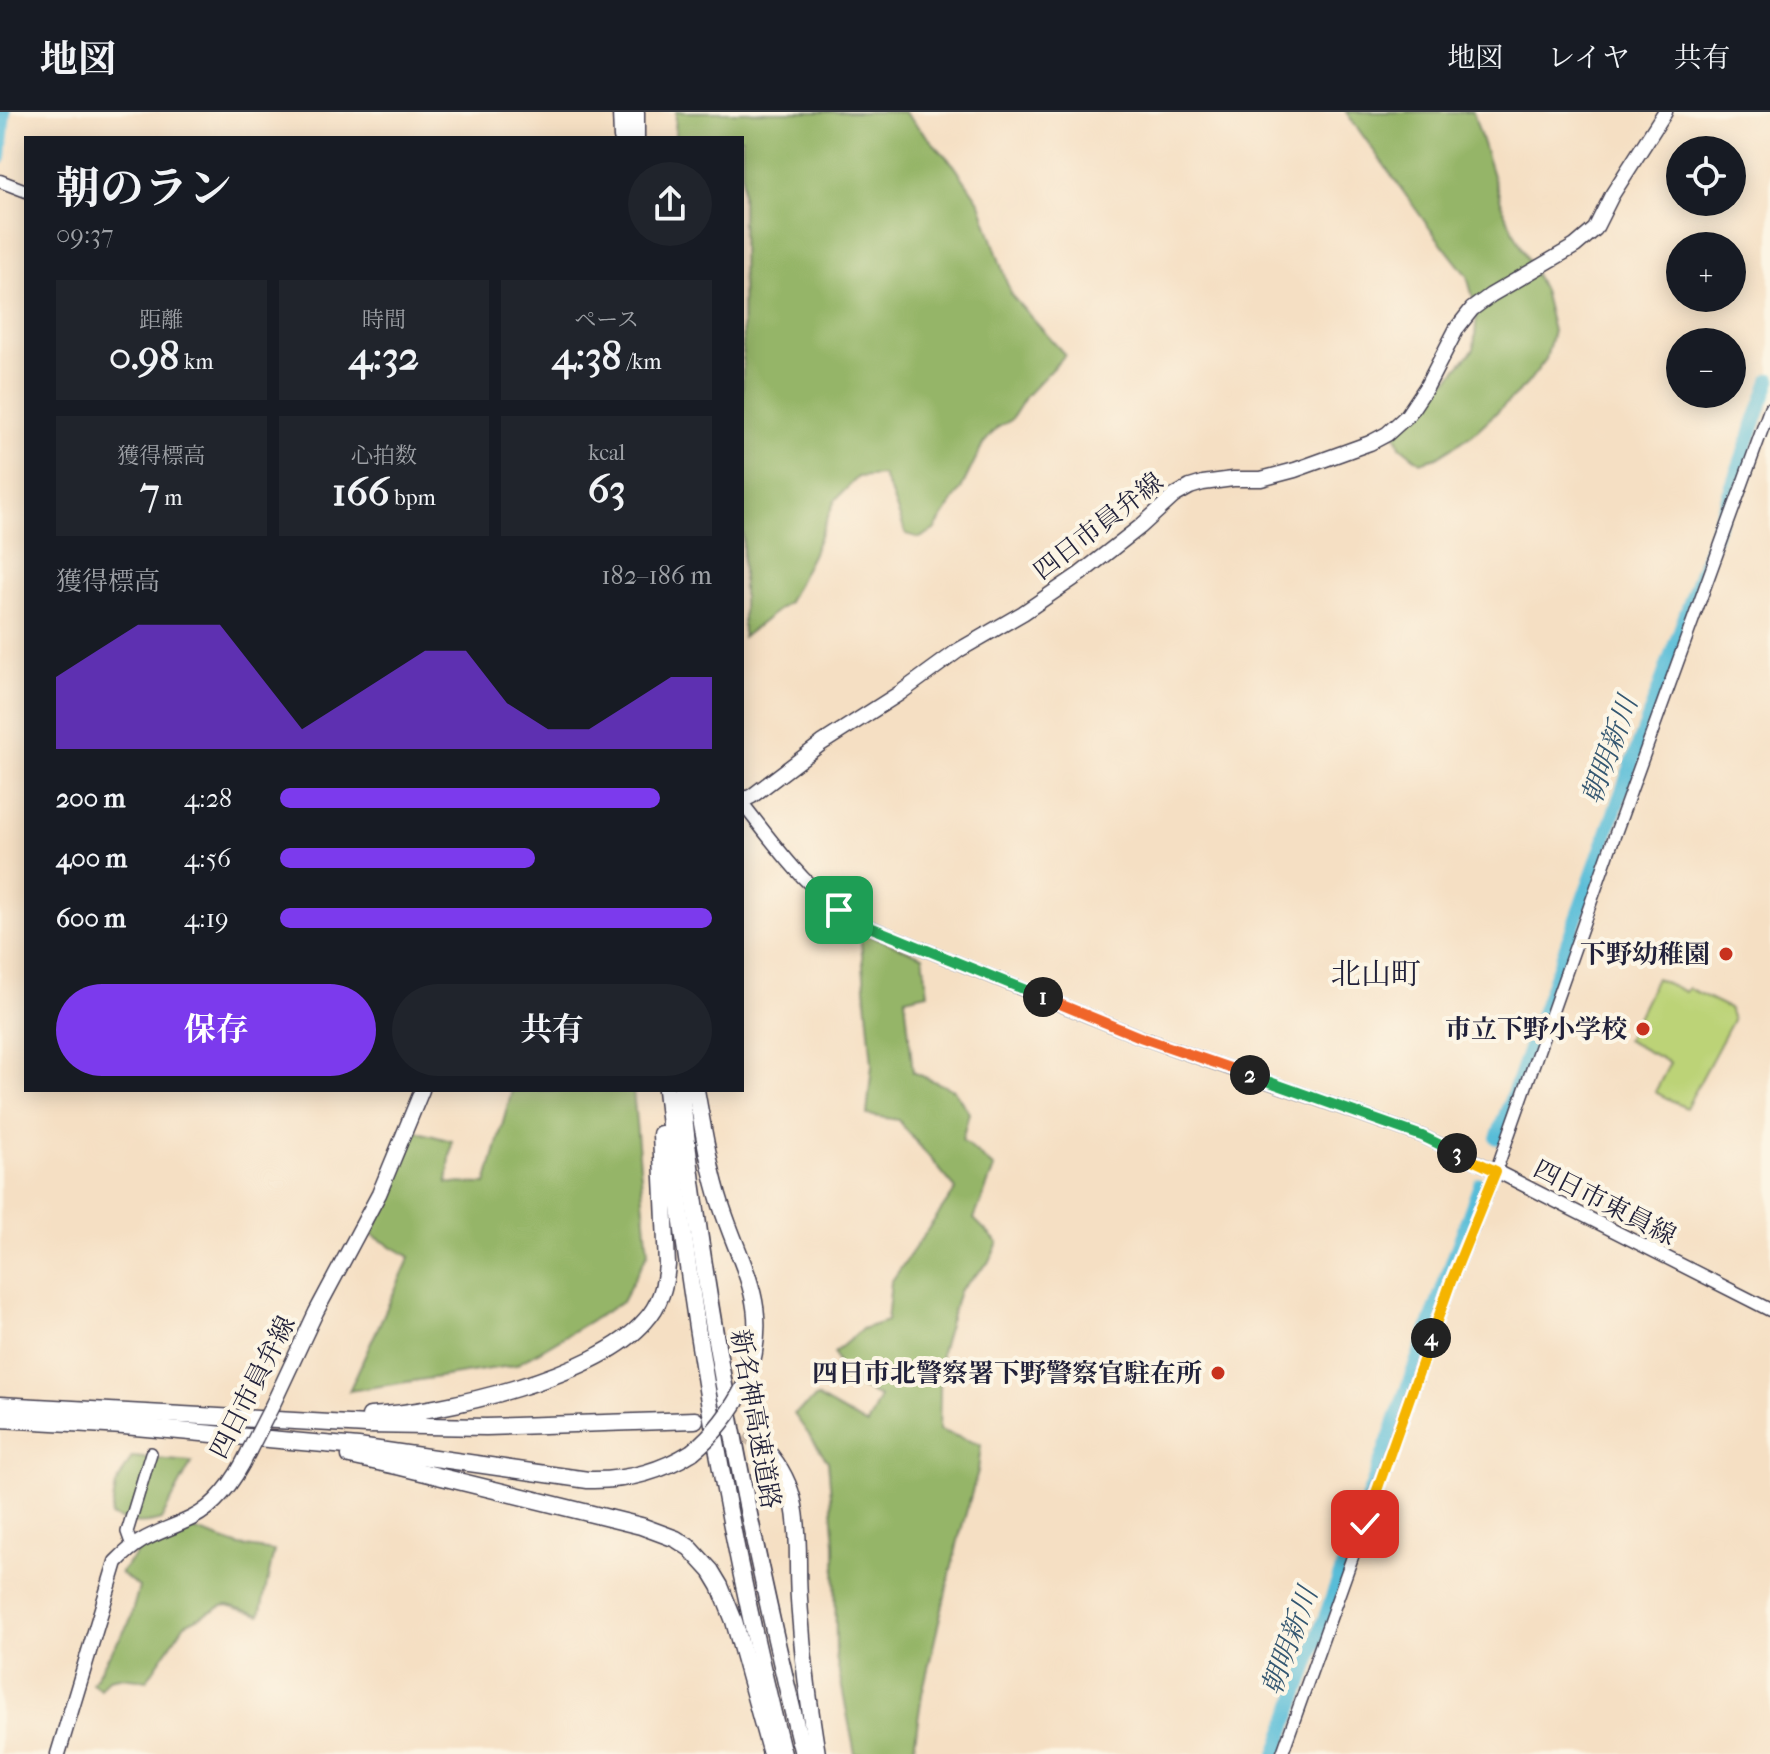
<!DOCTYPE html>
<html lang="ja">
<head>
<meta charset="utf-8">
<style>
	:root { --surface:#171b24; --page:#20242c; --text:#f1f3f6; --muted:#9ea1a6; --line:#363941; --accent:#7c3aed }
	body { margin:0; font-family:"IM FELL French Canon","Noto Serif JP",serif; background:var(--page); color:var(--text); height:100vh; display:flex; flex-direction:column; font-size:30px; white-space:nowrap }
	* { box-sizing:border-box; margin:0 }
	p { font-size:26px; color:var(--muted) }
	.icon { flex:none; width:44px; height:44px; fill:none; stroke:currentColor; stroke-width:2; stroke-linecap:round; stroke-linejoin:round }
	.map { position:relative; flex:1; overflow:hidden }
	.sheet { position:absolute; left:24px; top:24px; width:720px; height:956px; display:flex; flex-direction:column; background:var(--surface); border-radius:0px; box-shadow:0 4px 20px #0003 }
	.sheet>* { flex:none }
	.tools { position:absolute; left:1666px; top:24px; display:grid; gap:16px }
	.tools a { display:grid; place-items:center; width:80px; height:80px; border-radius:50%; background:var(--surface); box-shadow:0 4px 20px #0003; font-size:40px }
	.pin { position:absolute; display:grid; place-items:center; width:68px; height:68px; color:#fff; margin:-34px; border-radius:16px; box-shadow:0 4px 12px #0006 }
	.km { position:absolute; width:40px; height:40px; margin:-20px; border-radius:50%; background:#222; color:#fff; font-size:22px; line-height:40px; text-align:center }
	.round { display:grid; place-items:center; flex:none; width:84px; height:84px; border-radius:42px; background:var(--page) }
	.headline { display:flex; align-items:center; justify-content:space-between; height:136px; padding:0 32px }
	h1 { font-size:44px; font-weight:700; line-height:60px }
	.metrics { display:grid; grid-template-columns:repeat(3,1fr); gap:12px; height:136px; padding:8px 32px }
	.metrics div { display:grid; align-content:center; border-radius:0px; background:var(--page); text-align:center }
	.metrics b { font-size:40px; font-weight:700 }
	.metrics small { font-size:22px; font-weight:400 }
	.metrics p { font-size:22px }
	.chart { height:224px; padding:16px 32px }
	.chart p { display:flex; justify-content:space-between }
	.chart svg { width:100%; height:144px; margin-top:8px; fill:var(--accent); opacity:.7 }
	.primary-button { display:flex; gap:16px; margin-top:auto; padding:16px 32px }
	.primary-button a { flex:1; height:92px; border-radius:48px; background:var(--accent); color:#fff; font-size:32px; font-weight:700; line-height:92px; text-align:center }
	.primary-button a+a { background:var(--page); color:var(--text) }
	ul { padding:0 32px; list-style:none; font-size:26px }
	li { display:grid; grid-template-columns:128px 96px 1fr; align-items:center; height:60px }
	li i { height:20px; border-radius:10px; background:var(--accent) }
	header { display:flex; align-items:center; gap:48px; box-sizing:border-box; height:112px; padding:0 40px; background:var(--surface); border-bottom:2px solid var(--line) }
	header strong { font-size:38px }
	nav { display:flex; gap:44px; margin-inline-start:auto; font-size:28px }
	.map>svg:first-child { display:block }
	.green { fill:#bcd377; stroke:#6f7a59; stroke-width:2 }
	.forest { fill:#95b568; stroke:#5c6c52; stroke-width:2 }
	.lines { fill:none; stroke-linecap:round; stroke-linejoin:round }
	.river { stroke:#59bdd8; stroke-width:14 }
	.motorway-tunnel { stroke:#cbb9a8; stroke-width:16; stroke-dasharray:16 8; stroke-linecap:butt }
	.tertiary-casing { stroke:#423e4f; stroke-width:14 }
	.secondary-casing { stroke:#423e4f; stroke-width:15 }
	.primary-casing { stroke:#423e4f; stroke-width:17 }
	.motorway-casing { stroke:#423e4f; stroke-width:19 }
	.tertiary { stroke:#fff; stroke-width:11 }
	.secondary { stroke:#fff; stroke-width:12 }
	.primary { stroke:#fff; stroke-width:14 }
	.motorway { stroke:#fff; stroke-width:16 }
	.primary-bridge-casing { stroke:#423e4f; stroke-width:17; stroke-linecap:butt }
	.motorway-bridge-casing { stroke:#423e4f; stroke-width:19; stroke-linecap:butt }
	.primary-bridge { stroke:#fff; stroke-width:14 }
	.motorway-bridge { stroke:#fff; stroke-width:16 }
	.split-1-casing { stroke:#fff; stroke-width:16 }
	.split-2-casing { stroke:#fff; stroke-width:16 }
	.split-3-casing { stroke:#fff; stroke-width:16 }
	.split-4-casing { stroke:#fff; stroke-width:16 }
	.split-5-casing { stroke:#fff; stroke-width:16 }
	.split-1 { stroke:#22a559; stroke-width:10 }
	.split-2 { stroke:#f0652b; stroke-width:10 }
	.split-3 { stroke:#22a559; stroke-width:10 }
	.split-4 { stroke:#f5b400; stroke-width:10 }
	.split-5 { stroke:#f5b400; stroke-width:10 }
	.poi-dot { fill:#c8321e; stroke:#fcf5e5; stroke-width:3 }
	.labels { text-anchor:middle; stroke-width:8; stroke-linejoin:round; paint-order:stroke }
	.street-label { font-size:26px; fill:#22223b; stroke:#fcf5e5 }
	.poi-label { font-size:26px; font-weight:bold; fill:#22223b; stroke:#fcf5e5; text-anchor:end }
	.water-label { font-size:28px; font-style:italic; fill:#355872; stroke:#fcf5e5 }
	.quarter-label { font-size:30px; fill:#22223b; stroke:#fcf5e5 }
</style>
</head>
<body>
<header>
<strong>地図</strong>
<nav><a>地図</a><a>レイヤ</a><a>共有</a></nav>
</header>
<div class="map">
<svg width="1770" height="1642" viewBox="0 0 1770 1642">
	<rect width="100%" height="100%" fill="#fcf5e5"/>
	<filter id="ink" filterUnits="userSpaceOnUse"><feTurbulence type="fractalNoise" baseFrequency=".0125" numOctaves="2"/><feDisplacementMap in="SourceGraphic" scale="16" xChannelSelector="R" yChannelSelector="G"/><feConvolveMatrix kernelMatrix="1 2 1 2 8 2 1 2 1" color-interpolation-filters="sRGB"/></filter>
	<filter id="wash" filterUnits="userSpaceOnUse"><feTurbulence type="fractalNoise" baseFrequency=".006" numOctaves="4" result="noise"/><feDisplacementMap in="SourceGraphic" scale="32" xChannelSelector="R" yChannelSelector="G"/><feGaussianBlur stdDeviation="1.8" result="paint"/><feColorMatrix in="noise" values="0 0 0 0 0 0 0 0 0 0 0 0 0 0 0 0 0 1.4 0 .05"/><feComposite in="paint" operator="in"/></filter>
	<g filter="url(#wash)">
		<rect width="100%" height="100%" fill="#f5dfc3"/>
		<path class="green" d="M1656 866 1685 880 1688 876 1729 896 1733 908 1686 996 1655 980 1670 951 1626 928Z"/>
		<g class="forest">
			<path d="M676 0H904L954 53 980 91 1011 183 1065 243 1026 284 1011 308 997 316 983 332 960 379 934 418 920 426 906 422 890 379 882 363 858 365 835 388 812 443 788 490 743 525 742 26H675Z"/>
			<path d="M1346 0H1473L1505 102 1543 178 1553 219 1546 247 1526 273 1472 323 1437 345 1420 350 1400 334 1393 314 1450 265 1474 237 1477 200 1467 164 1428 114Z"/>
			<path d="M860 820 923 844 928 881 905 886 913 960 954 978 969 1001 962 1028 994 1056 974 1107 998 1131 988 1151 959 1179 941 1240 939 1318 981 1333 978 1359 958 1429 922 1582 913 1642H855L836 1545 835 1431 828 1349 794 1302 817 1285 867 1313 880 1285 845 1269 834 1241 862 1217 887 1209 891 1170 956 1077 898 1008 867 1003 872 952Z"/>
			<path d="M512 978H633L648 1141 622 1190 516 1253 349 1279 410 1145 372 1123 411 1018 452 1029 447 1071 486 1072Z"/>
			<path d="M132 1345 192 1350 161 1408C142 1414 129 1412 111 1404L116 1373Z"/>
			<path d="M191 1417 240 1434 274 1439 260 1503 228 1493 222 1494 185 1512 147 1568 119 1565 108 1567 100 1577 92 1571 129 1511 139 1475 120 1461 148 1428 164 1421Z"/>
		</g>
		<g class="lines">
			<g class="river">
				<path d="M0 46 4 0"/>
				<path d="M1497 1026 1770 268"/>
				<path d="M1276 1642 1480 1072"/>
			</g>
		</g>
	</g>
	<g filter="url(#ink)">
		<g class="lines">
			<path class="motorway-tunnel" d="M724 1313 745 1322 760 1332"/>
			<g class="tertiary-casing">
				<g id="tertiary">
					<path d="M132 1434 127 1420 151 1341"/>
					<path d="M1282 1642 1450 1172 1496 1059 1608 742 1770 296"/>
				</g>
			</g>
			<g class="secondary-casing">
				<g id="secondary">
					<path d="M0 69 26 79"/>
					<path d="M742 691C780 739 806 779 860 811L1140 925 1422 1024 1496 1059 1770 1198"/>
				</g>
			</g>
			<g class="primary-casing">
				<g id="primary">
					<path d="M742 689 752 684 822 631 900 581 959 538 1023 501 1080 462 1140 415 1174 384 1190 375 1203 371 1233 367H1261L1295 358 1370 331 1387 322 1407 304 1427 274 1457 216 1472 197 1491 183 1575 134 1595 117 1612 83 1665 0"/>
					<path d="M273 1292 316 1200 379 1082 422 978"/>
					<path d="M58 1642 116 1450C143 1422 159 1422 192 1406 218 1393 237 1364 249 1339"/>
				</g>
			</g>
			<g class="motorway-casing">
				<g id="motorway">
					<path d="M621 0 622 26"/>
					<path d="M636 0V26"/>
					<path d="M666 978C690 1201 728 1424 783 1642"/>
					<path d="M681 978C705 1202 750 1424 803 1642"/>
					<path d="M696 978C703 1016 709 1056 721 1093 744 1163 772 1194 746 1271"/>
					<path d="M0 1293 367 1313 486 1315 695 1308"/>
					<path d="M370 1304C442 1301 598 1264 645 1209 660 1193 665 1174 667 1153L661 1022"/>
					<path d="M0 1307 124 1314 358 1335 588 1368C626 1369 659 1361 692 1340"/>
					<path d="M760 1332C796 1368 798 1403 798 1451 798 1472 799 1493 801 1513 804 1556 810 1599 817 1642"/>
					<path d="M350 1344 401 1355 641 1414 676 1427 690 1436 711 1459 720 1474 734 1509 771 1642"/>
				</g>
			</g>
			<use href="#tertiary" class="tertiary"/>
			<use href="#secondary" class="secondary"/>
			<use href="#primary" class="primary"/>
			<use href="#motorway" class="motorway"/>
			<g class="primary-bridge-casing">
				<path id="primary-bridge" d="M249 1339 273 1292"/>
			</g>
			<g class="motorway-bridge-casing">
				<path id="motorway-bridge" d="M692 1340C716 1321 732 1299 746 1271"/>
			</g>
			<use href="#primary-bridge" class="primary-bridge"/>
			<use href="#motorway-bridge" class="motorway-bridge"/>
		</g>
	</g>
	<g class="lines" filter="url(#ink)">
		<g class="split-1-casing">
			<path id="split-1" d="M839 798 860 811 1043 885"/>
		</g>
		<g class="split-2-casing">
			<path id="split-2" d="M1043 885 1140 925 1250 963"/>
		</g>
		<g class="split-3-casing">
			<path id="split-3" d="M1250 963 1422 1024 1457 1041"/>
		</g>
		<g class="split-4-casing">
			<path id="split-4" d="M1431 1226 1450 1172 1496 1059 1457 1041"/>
		</g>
		<g class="split-5-casing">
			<path id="split-5" d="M1365 1412 1431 1226"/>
		</g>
		<use href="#split-1" class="split-1"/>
		<use href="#split-2" class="split-2"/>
		<use href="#split-3" class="split-3"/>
		<use href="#split-4" class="split-4"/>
		<use href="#split-5" class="split-5"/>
	</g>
	<g class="poi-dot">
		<circle cx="1726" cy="842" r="8"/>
		<circle cx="1643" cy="917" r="8"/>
		<circle cx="1218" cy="1261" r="8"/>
	</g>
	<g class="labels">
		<g class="street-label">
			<text transform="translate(1098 414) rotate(-38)" y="9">四日市員弁線</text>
			<text transform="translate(1605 1090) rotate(27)" y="9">四日市東員線</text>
			<text transform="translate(252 1275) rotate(-63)" y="9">四日市員弁線</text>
			<text transform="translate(756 1307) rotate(80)" y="9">新名神高速道路</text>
		</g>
		<g class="poi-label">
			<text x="1710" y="851">下野幼稚園</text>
			<text x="1627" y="926">市立下野小学校</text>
			<text x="1202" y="1270">四日市北警察署下野警察官駐在所</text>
		</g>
		<g class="water-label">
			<text transform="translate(1609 638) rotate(-70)" y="10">朝明新川</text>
			<text transform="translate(1289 1529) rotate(-70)" y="10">朝明新川</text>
		</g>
		<g class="quarter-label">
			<text x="1376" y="872">北山町</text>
		</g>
	</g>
</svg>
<div class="tools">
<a><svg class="icon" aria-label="locate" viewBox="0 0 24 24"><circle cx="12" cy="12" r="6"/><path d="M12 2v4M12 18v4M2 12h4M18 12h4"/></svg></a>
<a>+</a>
<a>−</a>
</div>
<div class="pin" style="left:839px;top:798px;background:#1e9e55"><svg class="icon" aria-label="arrive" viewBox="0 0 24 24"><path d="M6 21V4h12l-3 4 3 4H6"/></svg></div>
<div class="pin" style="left:1365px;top:1412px;background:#d93025"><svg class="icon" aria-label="check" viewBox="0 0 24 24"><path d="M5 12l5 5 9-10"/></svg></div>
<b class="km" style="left:1043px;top:885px">1</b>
<b class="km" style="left:1250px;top:963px">2</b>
<b class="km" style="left:1457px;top:1041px">3</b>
<b class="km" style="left:1431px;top:1226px">4</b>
<section class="sheet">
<div class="headline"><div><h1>朝のラン</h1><p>09:37</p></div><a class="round"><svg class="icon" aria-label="share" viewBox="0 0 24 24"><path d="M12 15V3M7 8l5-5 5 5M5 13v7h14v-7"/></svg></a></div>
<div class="metrics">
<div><p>距離</p><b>0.98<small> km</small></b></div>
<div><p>時間</p><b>4:32</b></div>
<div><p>ペース</p><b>4:38<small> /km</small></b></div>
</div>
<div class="metrics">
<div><p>獲得標高</p><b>7<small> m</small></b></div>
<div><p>心拍数</p><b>166<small> bpm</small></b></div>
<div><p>kcal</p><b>63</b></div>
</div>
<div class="chart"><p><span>獲得標高</span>182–186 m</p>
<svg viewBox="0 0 160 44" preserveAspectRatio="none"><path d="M0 44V22L10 14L20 6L30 6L40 6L50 22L60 38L70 30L80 22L90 14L100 14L110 30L120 38L130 38L140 30L150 22L160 22V44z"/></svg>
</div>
<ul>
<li><b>200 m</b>4:28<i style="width:88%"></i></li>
<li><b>400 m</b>4:56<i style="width:59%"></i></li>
<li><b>600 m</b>4:19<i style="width:100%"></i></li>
</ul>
<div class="primary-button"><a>保存</a><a>共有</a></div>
</section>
</div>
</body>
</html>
